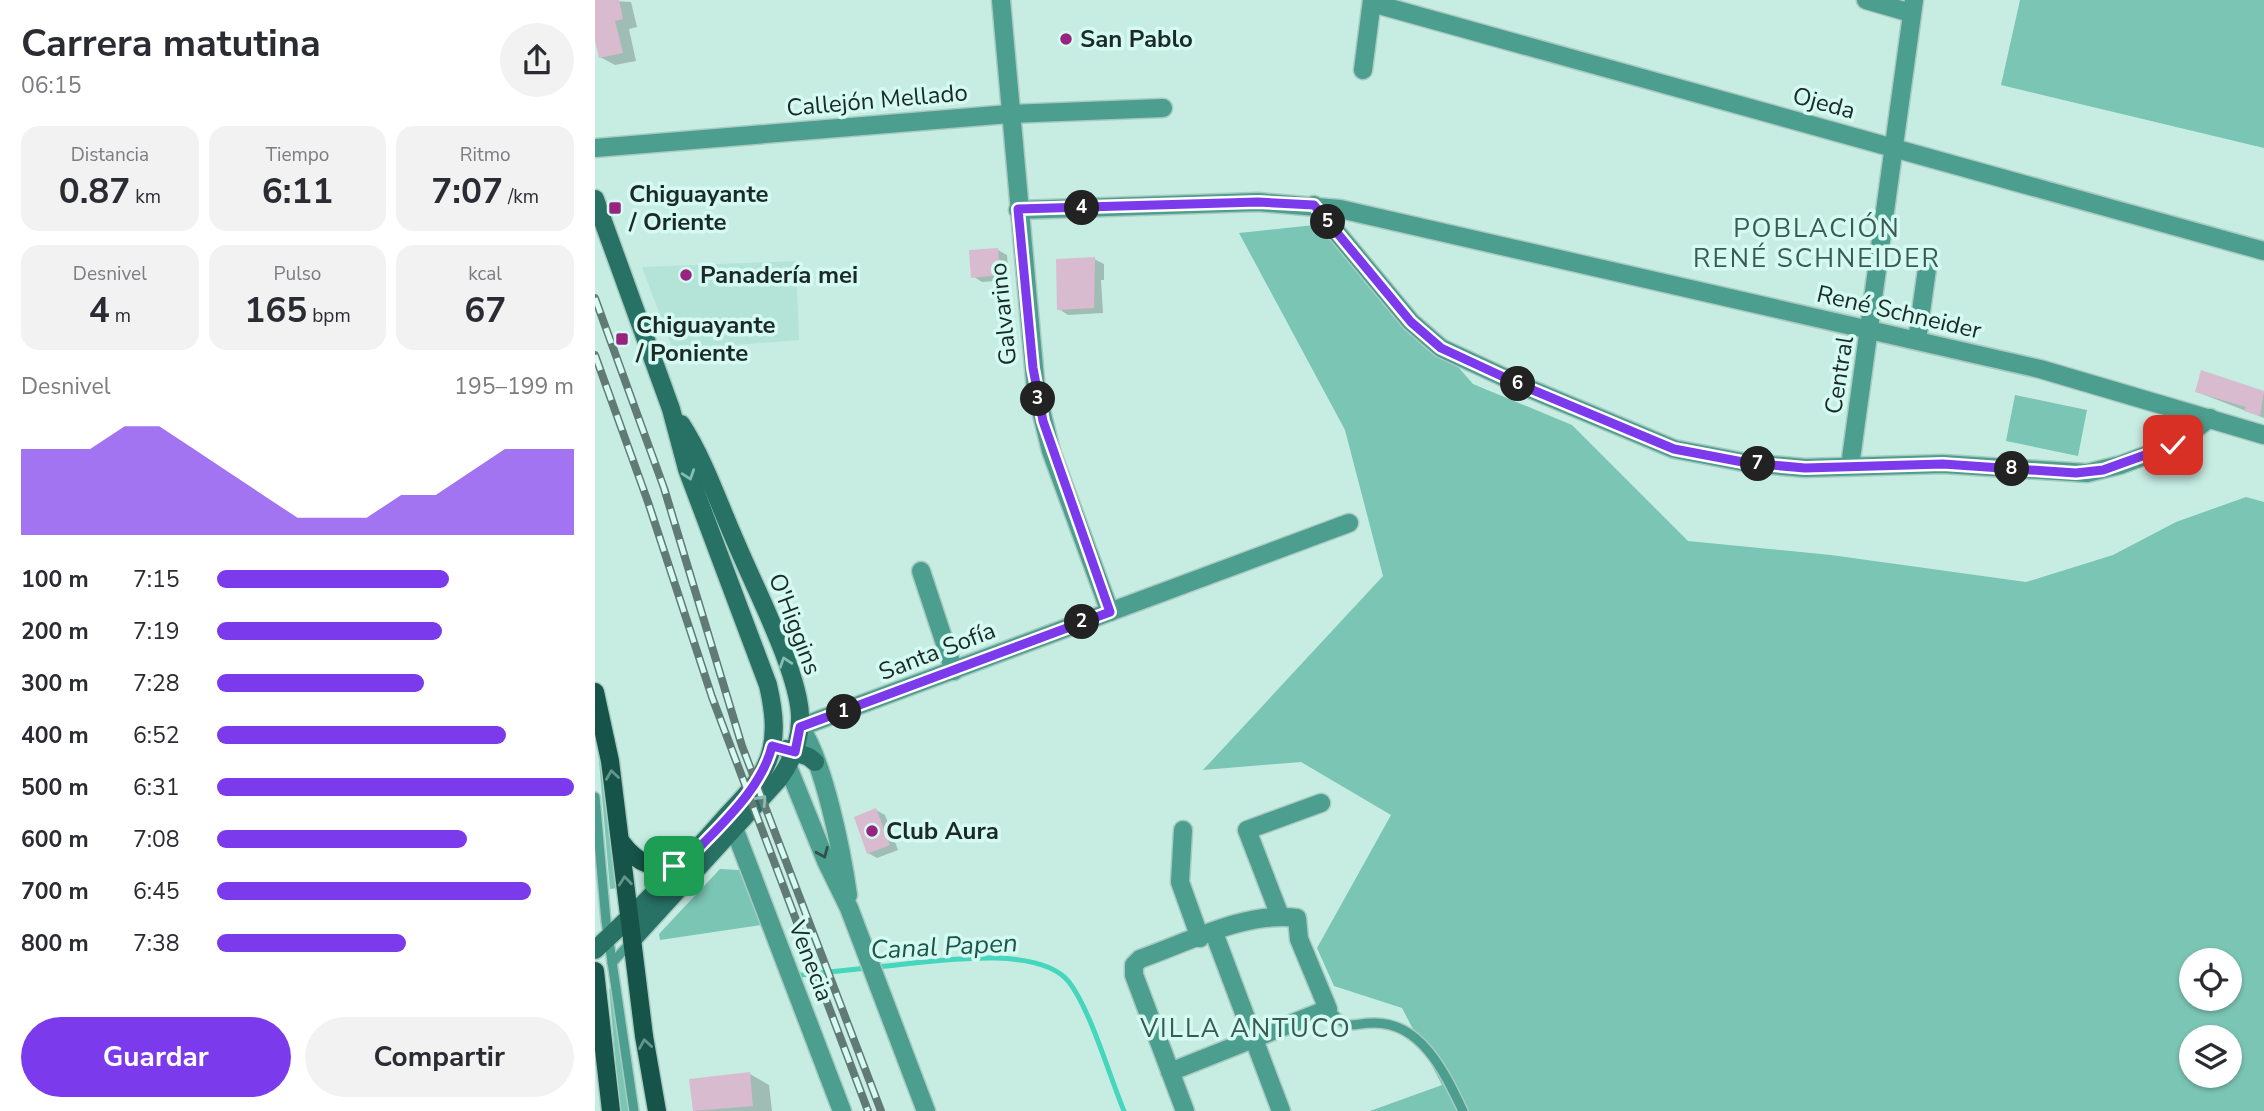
<!DOCTYPE html>
<html lang="es">
<head>
<meta charset="utf-8">
<style>
	:root { --surface:#fff; --page:#f2f2f3; --text:#2b2b33; --muted:#7c7c81; --accent:#7c3aed }
	body { margin:0; font-family:"Nunito Sans",sans-serif; background:var(--page); color:var(--text); height:100vh; display:flex; flex-direction:column; font-size:26px; white-space:nowrap }
	* { box-sizing:border-box; margin:0 }
	p { font-size:23px; color:var(--muted) }
	.icon { flex:none; width:38px; height:38px; fill:none; stroke:currentColor; stroke-width:2; stroke-linecap:round; stroke-linejoin:round }
	.map { position:relative; flex:1; overflow:hidden }
	.drawer { display:flex; flex-direction:column; background:var(--surface); width:595px }
	.drawer>* { flex:none }
	.tools { position:absolute; left:1584px; top:948px; display:grid; gap:14px }
	.tools a { display:grid; place-items:center; width:63px; height:63px; border-radius:50%; background:var(--surface); box-shadow:0 2px 5px #0004; font-size:35px }
	.pin { position:absolute; display:grid; place-items:center; width:60px; height:60px; color:#fff; margin:-30px; border-radius:14px; box-shadow:0 4px 10px #0006 }
	.km { position:absolute; width:35px; height:35px; margin:-18px; border-radius:50%; background:#222; color:#fff; font-size:19px; line-height:35px; text-align:center }
	.round { display:grid; place-items:center; flex:none; width:74px; height:74px; border-radius:37px; background:var(--page) }
	.overview { display:flex; align-items:center; justify-content:space-between; height:119px; padding:0 21px }
	h1 { font-size:38px; font-weight:700; line-height:52px }
	.metrics { display:grid; grid-template-columns:repeat(3,1fr); gap:10px; height:119px; padding:7px 21px }
	.metrics div { display:grid; align-content:center; border-radius:18px; background:var(--page); text-align:center }
	.metrics b { font-size:35px; font-weight:700 }
	.metrics small { font-size:19px; font-weight:400 }
	.metrics p { font-size:19px }
	.chart { height:196px; padding:14px 21px }
	.chart p { display:flex; justify-content:space-between }
	.chart svg { width:100%; height:126px; margin-top:7px; fill:var(--accent); opacity:.7 }
	.action { display:flex; gap:14px; margin-top:auto; padding:14px 21px }
	.action a { flex:1; height:80px; border-radius:42px; background:var(--accent); color:#fff; font-size:28px; font-weight:700; line-height:80px; text-align:center }
	.action a+a { background:var(--page); color:var(--text) }
	ul { padding:0 21px; list-style:none; font-size:23px }
	li { display:grid; grid-template-columns:112px 84px 1fr; align-items:center; height:52px }
	li i { height:18px; border-radius:9px; background:var(--accent) }
	main { display:flex; flex:1; min-height:0 }
	.map>svg:first-child { display:block }
	.built { fill:#b4e3d8 }
	.green { fill:#7bc5b5; fill-rule:evenodd }
	.shadow { fill:#0003 }
	.lines { fill:none; stroke-linecap:round; stroke-linejoin:round }
	.stream { stroke:#45d6bd; stroke-width:5 }
	.building { fill:#d8bbce }
	.service-casing { stroke:#a8cac1; stroke-width:12 }
	.minor-casing { stroke:#a8cac1; stroke-width:21 }
	.tertiary-casing { stroke:#a8cac1; stroke-width:21 }
	.secondary-casing { stroke:#a8cac1; stroke-width:21 }
	.primary-casing { stroke:#a8cac1; stroke-width:21 }
	.service { stroke:#4c9e8e; stroke-width:9 }
	.minor { stroke:#4c9e8e; stroke-width:18 }
	.tertiary { stroke:#4c9e8e; stroke-width:18 }
	.secondary { stroke:#277265; stroke-width:18 }
	.primary { stroke:#165348; stroke-width:18 }
	.rail-casing { stroke:#627a74; stroke-width:8 }
	.rail { stroke:#d4faf1; stroke-width:5; stroke-dasharray:16; stroke-linecap:butt }
	.oneway { stroke:#86bdb2 }
	.oneway2 { stroke:#62968c }
	.oneway3 { stroke:#2c534a }
	.route-casing { stroke:#fff; stroke-width:14 }
	.route { stroke:#7c3aed; stroke-width:9 }
	.poi-dot { fill:#992480; stroke:#d4faf1; stroke-width:2.5 }
	.labels { text-anchor:middle; stroke-width:7; stroke-linejoin:round; paint-order:stroke }
	.poi-label { font-size:24px; font-weight:bold; fill:#1b2a26; stroke:#d4faf1; text-anchor:start }
	.street-label { font-size:24px; fill:#1b2a26; stroke:#d4faf1 }
	.neighbourhood-label { font-size:26px; letter-spacing:2px; fill:#395b54; stroke:#d4faf1 }
	.water-label { font-size:26px; font-style:italic; fill:#1b564b; stroke:#d4faf1 }
</style>
</head>
<body>
<main>
<section class="drawer">
<div class="overview"><div><h1>Carrera matutina</h1><p>06:15</p></div><a class="round"><svg class="icon" aria-label="share" viewBox="0 0 24 24"><path d="M12 15V3M7 8l5-5 5 5M5 13v7h14v-7"/></svg></a></div>
<div class="metrics">
<div><p>Distancia</p><b>0.87<small> km</small></b></div>
<div><p>Tiempo</p><b>6:11</b></div>
<div><p>Ritmo</p><b>7:07<small> /km</small></b></div>
</div>
<div class="metrics">
<div><p>Desnivel</p><b>4<small> m</small></b></div>
<div><p>Pulso</p><b>165<small> bpm</small></b></div>
<div><p>kcal</p><b>67</b></div>
</div>
<div class="chart"><p><span>Desnivel</span>195–199 m</p>
<svg viewBox="0 0 160 44" preserveAspectRatio="none"><path d="M0 44V14L10 14L20 14L30 6L40 6L50 14L60 22L70 30L80 38L90 38L100 38L110 30L120 30L130 22L140 14L150 14L160 14V44z"/></svg>
</div>
<ul>
<li><b>100 m</b>7:15<i style="width:65%"></i></li>
<li><b>200 m</b>7:19<i style="width:63%"></i></li>
<li><b>300 m</b>7:28<i style="width:58%"></i></li>
<li><b>400 m</b>6:52<i style="width:81%"></i></li>
<li><b>500 m</b>6:31<i style="width:100%"></i></li>
<li><b>600 m</b>7:08<i style="width:70%"></i></li>
<li><b>700 m</b>6:45<i style="width:88%"></i></li>
<li><b>800 m</b>7:38<i style="width:53%"></i></li>
</ul>
<div class="action"><a>Guardar</a><a>Compartir</a></div>
</section>
<div class="map">
<svg width="1669" height="1111" viewBox="0 0 1669 1111">
	<rect width="100%" height="100%" fill="#c7ede3"/>
	<path class="built" d="M201 261 204 340 78 350 47 267Z"/>
	<g class="green">
		<path d="M1425 0H1669V148L1406 85Z"/>
		<path d="M738 223 878 384 977 425 1093 541 1236 555 1431 582 1518 555 1581 522 1651 497 1669 502V1111H775L847 1085 807 1008 739 986 722 948 796 815 706 762 608 770 788 576 750 430 644 233ZM1596 961H1634V999H1596ZM1596 1038H1634V1076H1596Z"/>
		<path d="M1420 395 1492 410 1483 456 1411 441Z"/>
		<path d="M3 749 23 888 15 889Z"/>
		<path d="M125 869 144 870 166 925 65 940 64 934Z"/>
		<path d="M14 988 17 991 34 1111H25Z"/>
	</g>
	<g class="shadow">
		<path d="M0 0 36 2 42 27 34 29 41 61 20 65 5 57 0 34Z"/>
		<path d="M403 250 412 255 414 280 387 282 378 276Z"/>
		<path d="M499 259 509 264V280H506L508 313 473 315 464 309Z"/>
		<path d="M1607 372 1669 393V418L1602 392Z"/>
		<path d="M281 810 290 815 303 850 282 858 273 853Z"/>
		<path d="M155 1074 174 1085 177 1111H99Z"/>
	</g>
	<g class="lines">
		<g class="stream">
			<path d="M282 967C329 963 442 942 474 982 496 1011 514 1075 529 1111"/>
			<path d="M206 975 272 968"/>
		</g>
	</g>
	<g class="building">
		<path d="M0 0H24L28 19 20 21 28 53 4 58 0 41Z"/>
		<path d="M403 248 405 275 376 278 374 250Z"/>
		<path d="M500 257 499 308 462 310 461 259Z"/>
		<path d="M1606 370 1669 391 1665 416 1649 411 1651 407 1600 392Z"/>
		<path d="M281 808 295 845 272 854 259 817Z"/>
		<path d="M155 1072 158 1106 98 1111 94 1079Z"/>
	</g>
	<g class="lines">
		<g class="service-casing">
			<g id="service">
				<path d="M0 797 11 921 39 1111"/>
				<path d="M17 963 37 941"/>
				<path d="M733 1009C757 1033 752 1023 780 1023 828 1023 851 1076 868 1111"/>
			</g>
		</g>
		<g class="minor-casing">
			<g id="minor">
				<path d="M406 0 441 390 456 451 515 612"/>
				<path d="M1271 0 1316 13"/>
				<path d="M777 3 1669 251"/>
				<path d="M768 70 777 0"/>
				<path d="M0 148 414 114 568 108"/>
				<path d="M719 205 816 322 846 348 928 386 1079 449 1153 463 1210 468 1348 464 1492 473 1525 465 1579 445 1615 418"/>
				<path d="M423 210 663 202 745 209 1445 369 1669 435"/>
				<path d="M1322 340 1332 269"/>
				<path d="M1255 466 1319 0"/>
				<path d="M326 571 359 671"/>
				<path d="M205 727 754 523"/>
				<path d="M139 828 247 1111"/>
				<path d="M588 830 585 882 605 938"/>
				<path d="M685 916 652 830 726 803"/>
				<path d="M619 933 686 1111"/>
				<path d="M575 1072 733 1009 704 939 702 918C650 911 594 942 545 959L539 965V975L590 1111"/>
			</g>
		</g>
		<g class="tertiary-casing">
			<g id="tertiary">
				<path d="M205 727C229 761 247 853 253 895"/>
				<path d="M193 767 231 861 254 908 331 1111"/>
			</g>
		</g>
		<g class="secondary-casing">
			<g id="secondary">
				<path d="M0 199 76 409 92 469 173 685C179 711 183 740 171 765 162 786 143 803 128 820 88 866 45 908 0 950"/>
				<path d="M191 749 214 757 220 762"/>
				<path d="M37 940 184 779C198 760 206 739 205 715 203 671 160 588 142 545 124 505 110 461 86 424"/>
			</g>
		</g>
		<g class="primary-casing">
			<g id="primary">
				<path d="M0 692 15 761 49 1036 62 1111"/>
				<path d="M26 842C44 866 61 871 90 863"/>
				<path d="M0 971 16 1111"/>
			</g>
		</g>
		<use href="#service" class="service"/>
		<use href="#minor" class="minor"/>
		<use href="#tertiary" class="tertiary"/>
		<use href="#secondary" class="secondary"/>
		<use href="#primary" class="primary"/>
		<g class="rail-casing">
			<g id="rail">
				<path d="M0 298 69 488 147 746 286 1111"/>
				<path d="M0 355 53 502 117 697 273 1111"/>
			</g>
		</g>
		<use href="#rail" class="rail"/>
	</g>
	<defs><path id="oneway-chevron" d="M-2-3.5L2.5 0L-2 3.5" fill="none" stroke-width="1.6" stroke-linecap="round" stroke-linejoin="round" transform="scale(1.75)"/></defs>
	<g class="oneway">
		<use href="#oneway-chevron" transform="translate(94 475) rotate(71)"/>
		<use href="#oneway-chevron" transform="translate(190 662) rotate(-109)"/>
		<use href="#oneway-chevron" transform="translate(167 800) rotate(-48)"/>
	</g>
	<g class="oneway2">
		<use href="#oneway-chevron" transform="translate(17 775) rotate(-98)"/>
		<use href="#oneway-chevron" transform="translate(30 881) rotate(-96)"/>
		<use href="#oneway-chevron" transform="translate(50 1044) rotate(-99)"/>
	</g>
	<use class="oneway3" href="#oneway-chevron" transform="translate(228 853) rotate(67)"/>
	<g class="lines">
		<g class="route-casing">
			<path id="route" d="M79 866 90 863C120 829 166 792 177 746L200 752 205 727 515 612 448 421 438 368 423 209 663 202 719 205 816 322 846 348 928 386 1079 449 1153 463 1210 468 1348 464 1481 473 1508 470 1578 445"/>
		</g>
		<use href="#route" class="route"/>
	</g>
	<g class="poi-dot">
		<circle cx="471" cy="39" r="7"/>
		<rect x="13" y="201" width="14" height="14" rx="3.5"/>
		<circle cx="91" cy="275" r="7"/>
		<rect x="20" y="332" width="14" height="14" rx="3.5"/>
		<circle cx="277" cy="831" r="7"/>
	</g>
	<g class="labels">
		<g class="poi-label">
			<text x="485" y="47">San Pablo</text>
			<text x="34" y="202">Chiguayante<tspan x="34" dy="28">/ Oriente</tspan></text>
			<text x="105" y="283">Panadería mei</text>
			<text x="41" y="333">Chiguayante<tspan x="41" dy="28">/ Poniente</tspan></text>
			<text x="291" y="839">Club Aura</text>
		</g>
		<g class="street-label">
			<text transform="translate(282 100) rotate(-5)" y="8">Callejón Mellado</text>
			<text transform="translate(1229 103) rotate(15)" y="8">Ojeda</text>
			<text transform="translate(1304 312) rotate(13)" y="8">René Schneider</text>
			<text transform="translate(408 314) rotate(-96)" y="8">Galvarino</text>
			<text transform="translate(1244 375) rotate(-81)" y="8">Central</text>
			<text transform="translate(200 624) rotate(69)" y="8">O'Higgins</text>
			<text transform="translate(342 651) rotate(-21)" y="8">Santa Sofía</text>
			<text transform="translate(216 961) rotate(69)" y="8">Venecia</text>
		</g>
		<g class="neighbourhood-label">
			<text x="1222" y="237">POBLACIÓN<tspan x="1222" dy="30">RENÉ SCHNEIDER</tspan></text>
			<text x="651" y="1037">VILLA ANTUCO</text>
		</g>
		<g class="water-label">
			<text transform="translate(349 946) rotate(-3)" y="9">Canal Papen</text>
		</g>
	</g>
</svg>
<div class="tools">
<a><svg class="icon" aria-label="locate" viewBox="0 0 24 24"><circle cx="12" cy="12" r="6"/><path d="M12 2v4M12 18v4M2 12h4M18 12h4"/></svg></a>
<a><svg class="icon" aria-label="layers" viewBox="0 0 24 24"><path d="M12 4l9 5-9 5-9-5zM3 14l9 5 9-5"/></svg></a>
</div>
<div class="pin" style="left:79px;top:866px;background:#1e9e55"><svg class="icon" aria-label="arrive" viewBox="0 0 24 24"><path d="M6 21V4h12l-3 4 3 4H6"/></svg></div>
<div class="pin" style="left:1578px;top:445px;background:#d93025"><svg class="icon" aria-label="check" viewBox="0 0 24 24"><path d="M5 12l5 5 9-10"/></svg></div>
<b class="km" style="left:249px;top:712px">1</b>
<b class="km" style="left:487px;top:622px">2</b>
<b class="km" style="left:443px;top:399px">3</b>
<b class="km" style="left:487px;top:208px">4</b>
<b class="km" style="left:733px;top:222px">5</b>
<b class="km" style="left:923px;top:384px">6</b>
<b class="km" style="left:1163px;top:464px">7</b>
<b class="km" style="left:1417px;top:469px">8</b>
</div>
</main>
</body>
</html>
